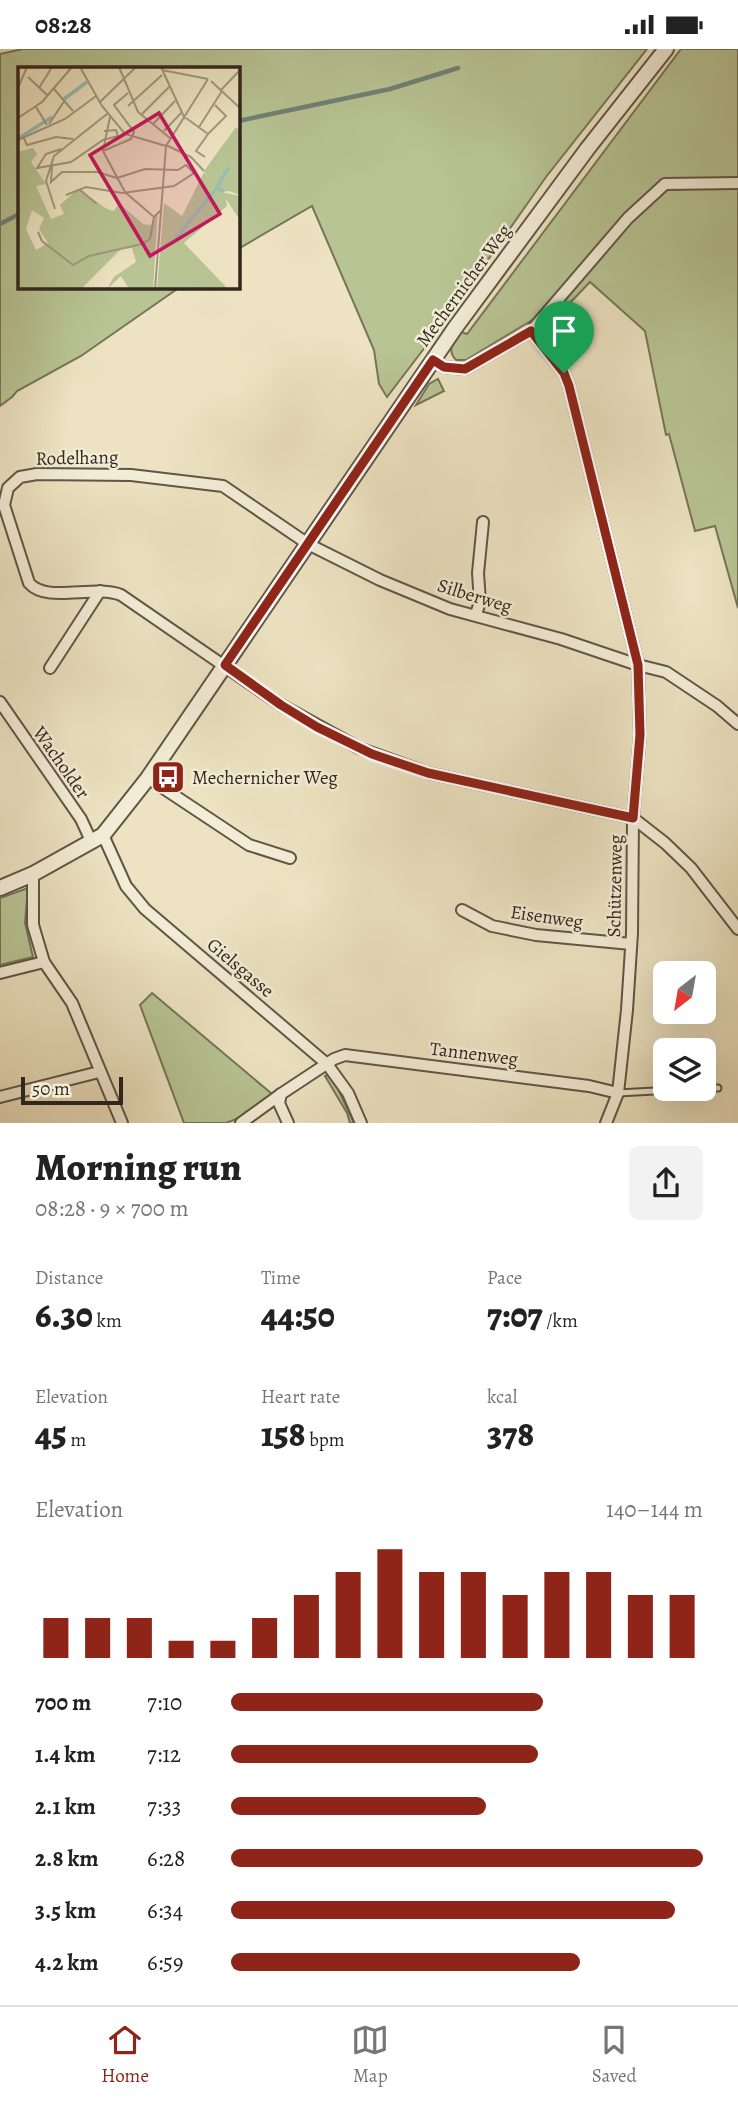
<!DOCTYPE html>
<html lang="en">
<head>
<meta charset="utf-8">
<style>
	:root { --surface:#fff; --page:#f2f2f2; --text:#222; --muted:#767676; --line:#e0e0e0; --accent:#8f2418 }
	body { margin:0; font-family:Alegreya,serif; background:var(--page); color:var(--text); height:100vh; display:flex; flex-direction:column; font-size:26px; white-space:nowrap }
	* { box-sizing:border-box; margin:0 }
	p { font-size:23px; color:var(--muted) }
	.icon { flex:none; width:38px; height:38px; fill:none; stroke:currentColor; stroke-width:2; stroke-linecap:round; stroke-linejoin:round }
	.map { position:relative; height:1074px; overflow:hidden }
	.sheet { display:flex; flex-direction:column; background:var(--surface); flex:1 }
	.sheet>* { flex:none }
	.needle { width:46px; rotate:211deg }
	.controls { position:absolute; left:653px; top:912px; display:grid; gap:14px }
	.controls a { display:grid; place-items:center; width:63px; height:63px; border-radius:10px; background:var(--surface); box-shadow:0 7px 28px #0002; font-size:35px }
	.scale { position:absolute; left:21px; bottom:18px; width:102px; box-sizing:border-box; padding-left:7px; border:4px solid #32271c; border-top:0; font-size:19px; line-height:24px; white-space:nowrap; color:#32271c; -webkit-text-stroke:5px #f3edd7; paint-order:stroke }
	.pin { position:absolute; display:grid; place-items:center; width:60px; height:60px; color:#fff; margin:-72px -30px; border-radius:50% 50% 50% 0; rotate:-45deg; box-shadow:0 0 7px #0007 }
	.pin .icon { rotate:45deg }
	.round { display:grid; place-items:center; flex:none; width:74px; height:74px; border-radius:10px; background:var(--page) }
	.overview { display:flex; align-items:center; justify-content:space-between; height:119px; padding:0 35px }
	h1 { font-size:38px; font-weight:800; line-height:52px }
	.metrics { display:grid; grid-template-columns:repeat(3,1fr); gap:10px; height:119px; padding:7px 35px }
	.metrics div { display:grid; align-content:center }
	.metrics b { font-size:35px; font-weight:800 }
	.metrics small { font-size:19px; font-weight:400 }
	.metrics p { font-size:19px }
	.chart { height:196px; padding:14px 35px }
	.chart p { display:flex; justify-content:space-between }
	.chart svg { width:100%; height:126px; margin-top:7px; stroke:var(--accent); stroke-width:6 }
	ul { padding:0 35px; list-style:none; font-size:23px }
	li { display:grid; grid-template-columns:112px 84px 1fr; align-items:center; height:52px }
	li i { height:18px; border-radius:9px; background:var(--accent) }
	.status { display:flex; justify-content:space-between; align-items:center; height:49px; padding:0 35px; background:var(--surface); direction:ltr }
	.status svg { height:19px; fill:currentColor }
	.tab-bar { display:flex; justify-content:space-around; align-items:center; height:98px; border-top:2px solid var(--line); background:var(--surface); font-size:19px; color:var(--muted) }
	.tab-bar a { display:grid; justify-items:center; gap:4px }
	.tab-bar .on { color:var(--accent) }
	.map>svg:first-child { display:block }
	.green { fill:#b8c494; stroke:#757658; stroke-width:2 }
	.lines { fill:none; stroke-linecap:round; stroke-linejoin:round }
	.stream { stroke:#708275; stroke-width:4.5 }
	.service-casing { stroke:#615646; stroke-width:9 }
	.minor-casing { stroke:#615646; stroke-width:14 }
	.tertiary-casing { stroke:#615646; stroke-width:18 }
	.service { stroke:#f3edd7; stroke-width:5 }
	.minor { stroke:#f3edd7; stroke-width:10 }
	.tertiary { stroke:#f3edd7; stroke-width:14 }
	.route-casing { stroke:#fff; stroke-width:14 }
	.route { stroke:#8f2418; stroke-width:9 }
	.labels { text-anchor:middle; stroke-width:5; stroke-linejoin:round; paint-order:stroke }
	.street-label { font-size:19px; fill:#32271c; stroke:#f3edd7 }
	.poi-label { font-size:19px; fill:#32271c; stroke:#f3edd7; text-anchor:start }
	.inset-river { fill:none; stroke:#99beb1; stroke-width:3.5 }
	.inset-road { fill:none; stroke:#a29880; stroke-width:2 }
	.view { fill:#c2185b; fill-opacity:0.15; stroke:#c2185b; stroke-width:3.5 }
	.inset-edge { fill:none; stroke:#32271c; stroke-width:3.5 }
</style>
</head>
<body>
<div class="status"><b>08:28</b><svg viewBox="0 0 49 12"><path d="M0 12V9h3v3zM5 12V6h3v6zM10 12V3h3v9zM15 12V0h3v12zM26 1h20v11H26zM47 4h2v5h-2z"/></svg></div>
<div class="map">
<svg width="738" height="1074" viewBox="0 0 738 1074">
	<rect width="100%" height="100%" fill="#ede3c2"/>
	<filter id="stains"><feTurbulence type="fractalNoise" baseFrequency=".00286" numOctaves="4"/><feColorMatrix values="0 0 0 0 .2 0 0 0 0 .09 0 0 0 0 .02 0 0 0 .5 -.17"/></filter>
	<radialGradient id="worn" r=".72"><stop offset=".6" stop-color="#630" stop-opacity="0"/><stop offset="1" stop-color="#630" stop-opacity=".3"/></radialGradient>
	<g class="green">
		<path d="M23 0H647L546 128 445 272 387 348 379 335 374 301 312 157 238 200V19H19V238H180L81 307 17 342 12 348 0 357V5Z"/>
		<path d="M681 0H738V559L715 477 695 482 669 385 666 386 645 282 590 233 542 283 534 270 466 311H456C446 301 454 292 461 283L467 285Z"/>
		<path d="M438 330 444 342 416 356 429 335Z"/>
		<path d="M28 839 25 874 33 908 0 916V849Z"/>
		<path d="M152 944 272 1045 239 1069 226 1074H184L140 956Z"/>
		<path d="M328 1026 338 1040 354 1074H350L347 1064 325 1027Z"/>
	</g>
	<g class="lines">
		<g class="stream">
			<path d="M238 72 390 40 458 19"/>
			<path d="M0 175 19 165"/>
		</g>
		<g class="service-casing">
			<g id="service">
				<path d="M704 1039H718"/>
				<path d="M618 1044 691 1040"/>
			</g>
		</g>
		<g class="minor-casing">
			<g id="minor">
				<path d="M531 282 564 324 569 337 638 616 640 686 633 769 632 884 627 961 618 1044 606 1074"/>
				<path d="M433 311 444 318 465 320 531 282 628 169 665 135 738 134"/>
				<path d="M476 565 480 553 478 524 483 473"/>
				<path d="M50 619 100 542"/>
				<path d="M0 653 81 770 92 794"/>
				<path d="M738 675 717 657 666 623 638 616 561 590 450 560 380 531 308 495 223 437 131 426 37 425 20 428 8 439 4 456 29 534C47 555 95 535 121 546L281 656 359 699 428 724 633 769 665 794 691 819 738 880"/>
				<path d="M148 729 249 796 290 809"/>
				<path d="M103 786 126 837 145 860 327 1015 348 1044 361 1074"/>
				<path d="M33 825V876L44 913 72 954 122 1074"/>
				<path d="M462 861 492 877 536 886 631 895"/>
				<path d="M0 924 44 913"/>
				<path d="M0 1048 99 1023"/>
				<path d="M241 1074 281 1045"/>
				<path d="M288 1074 279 1054 281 1045 334 1010 345 1006 589 1037 618 1044"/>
			</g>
		</g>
		<g class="tertiary-casing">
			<path id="tertiary" d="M0 839 33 825 103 786 148 729 455 279 588 99 666 0"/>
		</g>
		<use href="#service" class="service"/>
		<use href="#minor" class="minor"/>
		<use href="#tertiary" class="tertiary"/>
	</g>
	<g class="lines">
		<g class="route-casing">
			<path id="route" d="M531 282 564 324 569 337 638 616 640 686 633 769 428 724 372 705 317 678 281 656 225 616 433 311 444 318 465 320Z"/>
		</g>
		<use href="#route" class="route"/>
	</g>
	<defs>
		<g id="bus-square" transform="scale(1.75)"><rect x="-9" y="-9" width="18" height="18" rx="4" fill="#8f2418" stroke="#f3edd7"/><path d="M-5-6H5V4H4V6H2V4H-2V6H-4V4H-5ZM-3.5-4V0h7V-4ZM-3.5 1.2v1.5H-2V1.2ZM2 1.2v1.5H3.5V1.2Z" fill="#fff"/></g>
	</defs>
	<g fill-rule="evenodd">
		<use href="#bus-square" x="168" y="728"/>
	</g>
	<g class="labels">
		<g class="street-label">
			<text transform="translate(463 236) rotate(-54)" y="7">Mechernicher Weg</text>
			<text transform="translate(77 408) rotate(-1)" y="7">Rodelhang</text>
			<text transform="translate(475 546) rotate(17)" y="7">Silberweg</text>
			<text transform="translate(62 713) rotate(55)" y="7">Wacholder</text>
			<text transform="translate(614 837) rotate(-89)" y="7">Schützenweg</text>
			<text transform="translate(547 867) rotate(8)" y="7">Eisenweg</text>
			<text transform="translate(241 918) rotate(40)" y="7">Gielsgasse</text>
			<text transform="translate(474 1004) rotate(7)" y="7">Tannenweg</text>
		</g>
		<g class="poi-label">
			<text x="192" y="735">Mechernicher Weg</text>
		</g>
	</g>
	<g transform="translate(18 18)">
		<rect width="222" height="222" fill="#ede3c2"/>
		<path d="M218 60 222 64V128L211 124 204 125 222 129V153L208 132 209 139 166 176 210 222H139L146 136 164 149 186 105 194 116 186 104ZM15 81 19 87 13 95 28 117 18 119 33 152 46 147 42 138 60 122 89 142 96 144 101 136 125 157 133 158 140 144 135 222H111L103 209 89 222 96 210 118 195 114 181 103 182 63 222H0V85ZM14 143 26 151 21 162 30 176 18 183 8 162Z" fill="#b8c494" fill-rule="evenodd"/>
		<path class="inset-river" d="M46 32 69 15M1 71 34 50M206 125 199 120 211 100M158 171 198 122"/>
		<path class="inset-road" d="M62 0 84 39 107 67 148 79M101 0 120 45 152 71M143 0 167 52M144 3 190 12M10 10 30 29M193 14 223 42M0 21 9 0M21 21 34 0M36 22 55 44M203 23 223 2M82 35 118 0M110 39 144 8M18 40 29 58M123 48 151 20M92 50 85 84 107 125 136 150M0 51 24 35 54 0M168 51 190 67 178 84 187 90M31 57 47 33M135 57 157 34M181 60 204 24M146 64 163 46M190 67 208 49 197 38M5 69 9 78 38 70 55 72M0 73 47 52 78 29M148 78 173 90 186 104M43 82 28 87 19 101 53 95 85 73 100 69 98 63 86 64M85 84 113 72 116 65 96 38 110 26M34 99 33 115 44 105H79L99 111M61 122 79 137M48 128 68 120 104 126 156 119 176 106 168 98 160 103 127 102 99 111M37 142 28 114 36 89 89 47M20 165 24 174 55 198 71 189 124 177 132 172 136 150 144 142M137 222 148 79 190 12"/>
		<path class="view" d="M141 46 202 147 132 189 72 88Z"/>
		<rect width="222" height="222" class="inset-edge"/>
	</g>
	<rect width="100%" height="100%" filter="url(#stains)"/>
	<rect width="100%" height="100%" fill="url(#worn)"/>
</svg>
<div class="controls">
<a><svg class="needle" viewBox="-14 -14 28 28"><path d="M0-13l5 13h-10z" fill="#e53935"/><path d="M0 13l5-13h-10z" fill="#767676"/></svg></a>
<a><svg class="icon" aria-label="layers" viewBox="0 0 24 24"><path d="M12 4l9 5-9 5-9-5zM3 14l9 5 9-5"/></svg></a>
</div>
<div class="scale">50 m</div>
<div class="pin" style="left:564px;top:324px;background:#1e9e55"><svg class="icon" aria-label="arrive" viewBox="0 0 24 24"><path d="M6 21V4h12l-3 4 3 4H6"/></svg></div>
</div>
<section class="sheet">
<div class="overview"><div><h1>Morning run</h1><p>08:28 · 9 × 700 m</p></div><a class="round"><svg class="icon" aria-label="share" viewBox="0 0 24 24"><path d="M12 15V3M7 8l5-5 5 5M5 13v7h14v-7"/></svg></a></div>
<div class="metrics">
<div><p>Distance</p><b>6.30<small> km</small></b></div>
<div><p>Time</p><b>44:50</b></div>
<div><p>Pace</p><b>7:07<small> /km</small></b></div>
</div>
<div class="metrics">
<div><p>Elevation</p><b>45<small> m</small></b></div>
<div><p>Heart rate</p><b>158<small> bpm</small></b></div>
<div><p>kcal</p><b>378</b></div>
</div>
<div class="chart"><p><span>Elevation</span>140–144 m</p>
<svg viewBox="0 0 160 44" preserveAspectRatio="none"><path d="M5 44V30M15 44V30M25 44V30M35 44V38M45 44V38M55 44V30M65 44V22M75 44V14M85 44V6M95 44V14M105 44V14M115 44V22M125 44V14M135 44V14M145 44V22M155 44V22"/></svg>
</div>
<ul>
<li><b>700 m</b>7:10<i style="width:66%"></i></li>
<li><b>1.4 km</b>7:12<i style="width:65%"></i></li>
<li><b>2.1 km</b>7:33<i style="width:54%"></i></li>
<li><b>2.8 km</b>6:28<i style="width:100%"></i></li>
<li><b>3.5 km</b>6:34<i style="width:94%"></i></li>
<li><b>4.2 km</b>6:59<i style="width:74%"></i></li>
</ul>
</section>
<nav class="tab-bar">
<a class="on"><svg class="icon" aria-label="home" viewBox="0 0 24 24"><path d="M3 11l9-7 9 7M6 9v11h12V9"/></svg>Home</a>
<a><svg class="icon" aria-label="map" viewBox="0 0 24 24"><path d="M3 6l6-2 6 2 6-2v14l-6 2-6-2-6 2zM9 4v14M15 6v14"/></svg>Map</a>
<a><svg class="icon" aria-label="saved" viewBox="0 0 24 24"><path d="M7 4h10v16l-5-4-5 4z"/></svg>Saved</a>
</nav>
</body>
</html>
